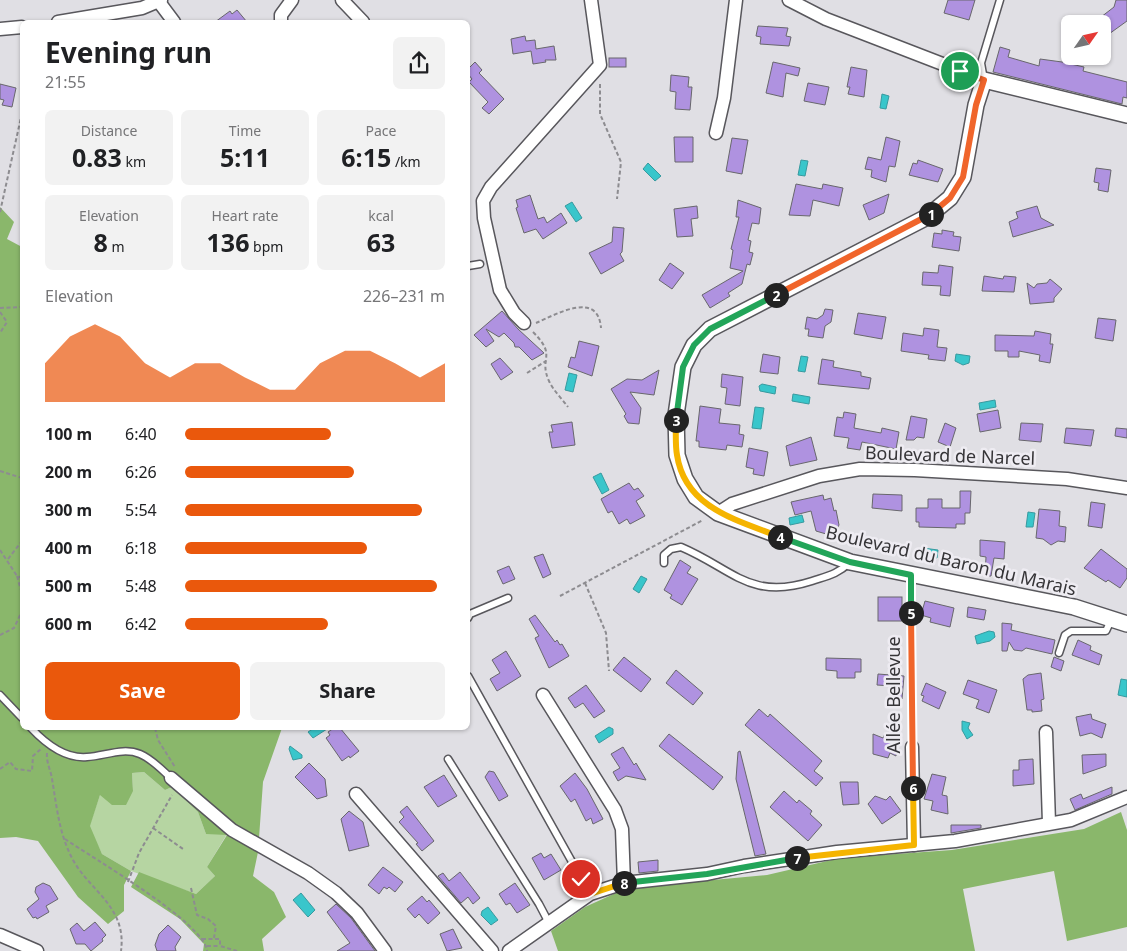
<!DOCTYPE html>
<html lang="en">
<head>
<meta charset="utf-8">
<style>
	:root { --surface:#fff; --page:#f2f2f2; --text:#202124; --muted:#757577; --accent:#ea580c }
	body { margin:0; font-family:"Noto Sans",sans-serif; background:var(--page); color:var(--text); height:100vh; display:flex; flex-direction:column; font-size:19px; white-space:nowrap }
	* { box-sizing:border-box; margin:0 }
	p { font-size:16px; color:var(--muted) }
	.icon { flex:none; width:28px; height:28px; fill:none; stroke:currentColor; stroke-width:2; stroke-linecap:round; stroke-linejoin:round }
	.map { position:relative; flex:1; overflow:hidden }
	.side { position:absolute; left:20px; top:20px; width:450px; height:710px; display:flex; flex-direction:column; background:var(--surface); border-radius:8px; box-shadow:0 1px 4px #0004 }
	.side>* { flex:none }
	.needle { width:32px; rotate:56deg }
	.fabs { position:absolute; left:1061px; top:15px; display:grid; gap:10px }
	.fabs a { display:grid; place-items:center; width:50px; height:50px; border-radius:8px; background:var(--surface); box-shadow:0 1px 4px #0004; font-size:25px }
	.pin { position:absolute; display:grid; place-items:center; width:42px; height:42px; color:#fff; margin:-21px; border:2px solid #fff; border-radius:50%; box-shadow:0 1px 5px #0007 }
	.km { position:absolute; width:25px; height:25px; margin:-12px; border-radius:50%; background:#222; color:#fff; font-size:14px; line-height:25px; text-align:center }
	.round { display:grid; place-items:center; flex:none; width:52px; height:52px; border-radius:8px; background:var(--page) }
	.summary { display:flex; align-items:center; justify-content:space-between; height:85px; padding:0 25px }
	h1 { font-size:28px; font-weight:700; line-height:38px }
	.stats { display:grid; grid-template-columns:repeat(3,1fr); gap:8px; height:85px; padding:5px 25px }
	.stats div { display:grid; align-content:center; border-radius:8px; background:var(--page); text-align:center }
	.stats b { font-size:25px; font-weight:700 }
	.stats small { font-size:14px; font-weight:400 }
	.stats p { font-size:14px }
	.chart { height:140px; padding:10px 25px }
	.chart p { display:flex; justify-content:space-between }
	.chart svg { width:100%; height:90px; margin-top:5px; fill:var(--accent); opacity:.7 }
	.cta { display:flex; gap:10px; margin-top:auto; padding:10px 25px }
	.cta a { flex:1; height:58px; border-radius:8px; background:var(--accent); color:#fff; font-size:20px; font-weight:700; line-height:58px; text-align:center }
	.cta a+a { background:var(--page); color:var(--text) }
	ul { padding:0 25px; list-style:none; font-size:16px }
	li { display:grid; grid-template-columns:80px 60px 1fr; align-items:center; height:38px }
	li i { height:12px; border-radius:6px; background:var(--accent) }
	.map>svg:first-child { display:block }
	.green { fill:#b6d5a2 }
	.forest { fill:#8ab76b }
	.water { fill:#39c6cb; stroke:#389a9f }
	.building { fill:#af92e0; stroke:#68676c }
	.lines { fill:none; stroke-linecap:round; stroke-linejoin:round }
	.service-casing { stroke:#58575c; stroke-width:9 }
	.minor-casing { stroke:#58575c; stroke-width:15 }
	.tertiary-casing { stroke:#58575c; stroke-width:18 }
	.path { stroke:#8d8c90; stroke-width:2; stroke-dasharray:4 2.5; stroke-linecap:butt }
	.service { stroke:#fff; stroke-width:6 }
	.minor { stroke:#fff; stroke-width:12 }
	.tertiary { stroke:#fff; stroke-width:15 }
	.split-1-casing { stroke:#fff; stroke-width:10 }
	.split-2-casing { stroke:#fff; stroke-width:10 }
	.split-3-casing { stroke:#fff; stroke-width:10 }
	.split-4-casing { stroke:#fff; stroke-width:10 }
	.split-5-casing { stroke:#fff; stroke-width:10 }
	.split-6-casing { stroke:#fff; stroke-width:10 }
	.split-7-casing { stroke:#fff; stroke-width:10 }
	.split-8-casing { stroke:#fff; stroke-width:10 }
	.split-9-casing { stroke:#fff; stroke-width:10 }
	.split-1 { stroke:#f0652b; stroke-width:6 }
	.split-2 { stroke:#f0652b; stroke-width:6 }
	.split-3 { stroke:#22a559; stroke-width:6 }
	.split-4 { stroke:#f5b400; stroke-width:6 }
	.split-5 { stroke:#22a559; stroke-width:6 }
	.split-6 { stroke:#f0652b; stroke-width:6 }
	.split-7 { stroke:#f5b400; stroke-width:6 }
	.split-8 { stroke:#22a559; stroke-width:6 }
	.split-9 { stroke:#f5b400; stroke-width:6 }
	.labels { text-anchor:middle; stroke-width:5; stroke-linejoin:round; paint-order:stroke }
	.street-label { font-size:18px; fill:#363538; stroke:#eeecf2 }
</style>
</head>
<body>
<div class="map">
<svg width="1127" height="951" viewBox="0 0 1127 951">
	<rect width="100%" height="100%" fill="#e0dfe4"/>
	<path class="green" d="M144 772 165 790 172 787 198 812 206 834H227L207 867 215 876 196 894 131 871 102 854 89 827 100 795 133 791 132 773Z"/>
	<g class="forest">
		<path d="M0 207 14 222 7 239 22 247V728H282L263 782 258 852 253 876 274 892 286 917 262 939 264 951H203L204 944 180 919 131 887 139 872 196 894 215 876 207 867 227 835 206 834 198 812 172 787 165 790 144 772 132 773 133 791 126 805H112L100 795 90 826 102 854 131 871 124 885V911L108 924 78 897 38 841 16 837 0 838Z"/>
		<path d="M1121 812 1127 830V927L1067 941 1054 871 963 889 975 951H558L551 931 585 907 627 888 767 875 840 858 952 850 1084 829Z"/>
	</g>
	<g class="water">
		<path d="M882 94 889 96 886 109 880 108Z"/>
		<path d="M801 160 808 161 805 176 798 175Z"/>
		<path d="M648 163 661 176 655 181 643 169Z"/>
		<path d="M572 202 582 218 576 222 565 206Z"/>
		<path d="M956 354 970 356 969 363 963 365 955 361Z"/>
		<path d="M801 356 808 357 805 372 798 371Z"/>
		<path d="M569 373 577 375 573 392 565 390Z"/>
		<path d="M762 384 776 387 775 394 760 391 759 386Z"/>
		<path d="M793 394 810 397 809 404 792 401Z"/>
		<path d="M995 400 996 407 980 410 979 403Z"/>
		<path d="M755 407 764 408 761 429 752 428Z"/>
		<path d="M601 473 609 490 602 494 593 477Z"/>
		<path d="M1028 512 1035 513 1033 527H1026Z"/>
		<path d="M802 515 804 522 790 525 789 518Z"/>
		<path d="M923 548 938 550 937 558 921 556Z"/>
		<path d="M641 576 647 579 639 593 633 589Z"/>
		<path d="M989 631 994 632 995 637 990 641 977 644 975 636Z"/>
		<path d="M1121 679 1127 680V697L1118 695Z"/>
		<path d="M962 721 970 723 968 728 973 735 967 739 962 730Z"/>
		<path d="M609 727 613 729V734L599 743 595 736Z"/>
		<path d="M314 728H326L327 729 313 738 308 732Z"/>
		<path d="M290 746 302 755V758L293 760 289 749Z"/>
		<path d="M301 893 315 910 308 917 293 900Z"/>
		<path d="M488 907 498 920 491 925 481 915 482 911Z"/>
	</g>
	<g class="building">
		<path d="M948 0H975L969 20 944 13Z"/>
		<path d="M1116 0H1127V21L1102 39V24H1092L1114 7Z"/>
		<path d="M237 10 247 22H215L230 11 232 14Z"/>
		<path d="M758 26 788 28 786 36 791 37 789 46 760 44 761 37 756 36Z"/>
		<path d="M525 36 526 41 535 40 536 49 554 46 556 60H545L546 62 533 64 531 51 513 54 511 39Z"/>
		<path d="M1000 47 1010 50 1008 57 1039 66 1040 59 1062 62 1084 67 1083 71 1127 82V98L1123 97 1122 104 993 72Z"/>
		<rect x="609" y="58" width="17" height="9"/>
		<path d="M475 62 482 70 479 73 504 99 489 114 482 108 488 102 469 82 472 79 468 74V69Z"/>
		<path d="M773 62 800 68 798 76 786 73 783 97 766 93Z"/>
		<path d="M851 67 867 70 864 97 848 94 850 87H847Z"/>
		<path d="M671 75 689 77 688 87H692L690 110 675 109 676 92 670 91Z"/>
		<path d="M808 83 829 87 825 105 804 101Z"/>
		<path d="M0 84 16 88 12 107 2 105 4 100 0 99Z"/>
		<path d="M674 137H693V162H675Z"/>
		<path d="M886 137 900 141 895 167 889 166 886 182 871 177 872 170 865 169 868 157 881 160Z"/>
		<path d="M732 138 748 140 742 174 726 171Z"/>
		<path d="M918 160 943 169 938 182 909 175 913 163 917 164Z"/>
		<path d="M1096 168 1111 170 1108 192 1098 190 1099 183 1094 182Z"/>
		<path d="M796 184 822 189 823 184 843 188 839 206 813 200 810 216 789 215Z"/>
		<path d="M889 194 884 213 869 220 863 205Z"/>
		<path d="M530 195 538 219 544 217 547 223 561 213 567 223 543 239 536 229 524 233 516 208 518 207 516 200Z"/>
		<path d="M738 200 761 208 759 224 752 223 748 240 751 241 749 252 753 253 750 265 747 264 742 284 728 293 730 296 710 308 702 295 743 271 730 268 733 250 731 249 739 217H736Z"/>
		<path d="M697 206 698 218 691 219 693 236 677 237 674 209Z"/>
		<path d="M1037 206 1041 218 1054 225 1013 237 1009 222 1018 218 1016 212Z"/>
		<path d="M613 227 624 228 622 252 620 254 624 261 601 274 589 253 612 242Z"/>
		<path d="M942 230 954 232 953 236 961 237 959 251 932 247 934 233 942 234Z"/>
		<path d="M670 263 684 273 672 289 659 280Z"/>
		<path d="M939 265 953 267 950 296 940 295 941 286 922 285 923 272 938 273Z"/>
		<path d="M984 276 1003 279 1004 276 1016 277 1014 292 982 291Z"/>
		<path d="M1050 279 1062 289 1054 298V302L1030 304 1027 283 1034 288 1037 284 1047 283Z"/>
		<path d="M825 309 833 310 831 322 825 326 823 338 808 336 809 329H805L807 317 817 319 823 315Z"/>
		<path d="M502 311 518 329 544 353 532 360 519 347H515L514 343 504 333 499 337 486 329 494 341 486 347 474 335Z"/>
		<path d="M858 313 886 317 882 339 854 334Z"/>
		<path d="M1098 318 1116 320 1113 341 1095 338Z"/>
		<path d="M924 328 939 330 937 347 947 348 945 361 928 359 929 355 901 351 903 333 923 336Z"/>
		<path d="M1035 331 1051 334 1050 344H1053L1050 363 1039 361 1040 355 1019 351V357H1008V351H995V335L1034 336Z"/>
		<path d="M579 341 599 346 592 376 568 367 571 357 575 358Z"/>
		<path d="M763 354 780 357 778 374 760 372Z"/>
		<path d="M500 358 513 372 501 380 491 364Z"/>
		<path d="M822 359 834 361 833 367 861 372V376L871 378 869 389 818 384Z"/>
		<path d="M659 370 654 395 630 392 641 408 639 424 628 423 624 416 626 414 611 389 627 379 642 380Z"/>
		<path d="M722 374 743 377 740 406 725 404 727 388 721 387Z"/>
		<path d="M700 406 721 409 719 423 740 425 739 434 744 435 742 447 727 445 726 450 699 447V441H696Z"/>
		<path d="M998 410 1001 428 980 432 977 414Z"/>
		<path d="M844 412 856 414 854 428 881 433 882 428 899 432 896 449 862 442 860 450 847 448 849 438 834 436 837 417 843 418Z"/>
		<path d="M911 416 927 419 924 438 917 437 914 440H906Z"/>
		<path d="M572 422 575 445 552 448 549 432H553L551 425Z"/>
		<path d="M945 423 956 428 950 447 938 442Z"/>
		<path d="M1021 423 1043 424 1041 442 1019 440Z"/>
		<path d="M1066 428 1094 430 1091 446 1064 443Z"/>
		<path d="M1116 428 1127 429V438L1115 436Z"/>
		<path d="M811 437 817 460 790 466 786 446Z"/>
		<path d="M749 448 768 452 764 476 753 474 754 469 746 467Z"/>
		<path d="M629 483 634 490 638 488 644 496 636 501 645 516 630 524 627 519 619 524 612 511 608 513 601 499Z"/>
		<path d="M960 491H971L970 513H965V524H956V528L919 527V522H916V508H928V499H942V508H960Z"/>
		<path d="M873 494 902 495V511L872 508Z"/>
		<path d="M823 495 824 500 831 498 834 511 836 510 839 525 833 536 816 531 811 511 795 515 791 502Z"/>
		<path d="M1091 502 1105 504 1102 528 1088 526Z"/>
		<path d="M1039 509 1060 511 1059 526 1066 527 1065 542 1058 541 1051 545 1043 539 1036 538Z"/>
		<path d="M980 540 1005 542 1004 559 994 558 991 576H985L986 557 980 556Z"/>
		<path d="M1101 549 1127 569V578L1120 588 1108 580 1106 582 1084 568Z"/>
		<path d="M543 554 551 574 543 578 534 557Z"/>
		<path d="M680 560 691 567 687 573 698 579 682 605 670 598 672 595 664 590Z"/>
		<path d="M509 566 515 579 503 584 497 571Z"/>
		<rect x="878" y="597" width="24" height="24"/>
		<path d="M925 601 954 608 950 627 930 622 931 618 921 615Z"/>
		<path d="M968 607 986 610 984 620 967 617Z"/>
		<path d="M535 615 555 642 557 640 560 645 562 644 569 656 549 668 535 638 539 636 529 619Z"/>
		<path d="M1002 623 1012 624 1011 630 1055 640 1052 654 1026 648 1022 651 1014 650 1009 642 1007 651H1002Z"/>
		<path d="M1078 640 1091 646 1090 650 1102 655 1099 665 1072 655Z"/>
		<path d="M506 651 521 676 497 691 490 679 500 673 492 660Z"/>
		<path d="M624 657 651 679 641 692 613 670Z"/>
		<path d="M1054 657 1064 661 1061 671 1051 667Z"/>
		<path d="M826 658 861 659V672H855V678H837V671L826 670Z"/>
		<path d="M676 670 703 693 693 705 666 683Z"/>
		<path d="M1041 673 1044 699 1041 700 1042 711 1032 712V710H1027L1023 679 1028 675Z"/>
		<path d="M878 674 904 676 902 699 891 698 892 686 877 685Z"/>
		<path d="M968 680 997 690 989 713 976 708 979 700 963 694Z"/>
		<path d="M926 683 946 692 939 709 922 701 924 696 921 695Z"/>
		<path d="M586 685 605 711 594 718 583 703 575 708 568 698Z"/>
		<path d="M759 709 768 717 770 714 822 761 814 771 823 778 816 786 745 725Z"/>
		<path d="M1091 714 1092 719 1106 724 1102 738 1091 733 1080 736 1076 717Z"/>
		<path d="M334 728H340L359 751 350 758 349 756 342 761 326 738 330 735 328 732Z"/>
		<path d="M885 733 897 737 895 743 897 744 896 756 890 753 888 758 873 754V734L883 738Z"/>
		<path d="M669 734 723 777 713 790 659 746Z"/>
		<path d="M623 747 634 765 636 763 646 780 626 776 618 781 613 772 620 768 611 754Z"/>
		<path d="M740 751 746 775 766 854 755 856 736 779 738 752Z"/>
		<path d="M1106 754V766L1083 774 1082 755Z"/>
		<path d="M1033 759 1034 784 1013 786V770H1019V760Z"/>
		<path d="M309 763 325 779 327 796 317 799 295 777Z"/>
		<path d="M489 771 494 772 508 796 499 801 485 777Z"/>
		<path d="M575 773 587 789 603 819 593 824 591 818 586 821 575 799 571 802 560 786Z"/>
		<path d="M932 774 946 777 942 795 947 796 948 814 931 810 933 801 924 799Z"/>
		<path d="M444 775 457 796 438 807 424 787Z"/>
		<path d="M840 782H858L859 804 843 805Z"/>
		<path d="M1112 787V794L1075 810 1070 799 1081 794 1083 799Z"/>
		<path d="M784 791 797 803 799 800 812 811 810 814 822 825 808 841 770 807Z"/>
		<path d="M875 796 886 800 890 796 901 811 882 824 868 804Z"/>
		<path d="M407 806 434 841 422 851 416 844 418 843 399 822 404 817 400 812Z"/>
		<path d="M349 811 363 822 369 846 349 851 341 819Z"/>
		<path d="M951 825H981V828L951 833Z"/>
		<path d="M541 853 544 858 551 854 561 870 544 880 532 858Z"/>
		<path d="M658 860V871L639 873 638 862Z"/>
		<path d="M383 867 403 882 395 892 389 887 387 889 384 887 379 894 368 885Z"/>
		<path d="M460 872 480 898 473 904 468 897 461 903 438 876 443 873 449 881Z"/>
		<path d="M43 883 50 886 58 899 46 906 49 912 37 919 36 917 33 918 27 909 39 899 35 892 36 887Z"/>
		<path d="M515 883 530 905 517 913 510 903 506 905 499 894Z"/>
		<path d="M422 896 427 902 429 900 440 913 428 924 419 914 415 918 407 909Z"/>
		<path d="M336 904 351 918 375 951H337L350 943 327 912Z"/>
		<path d="M95 922 106 935 102 939 103 941 91 951 85 944H76L70 929 77 923 84 931Z"/>
		<path d="M168 925 181 937 175 947 176 951H157L155 945 159 934Z"/>
		<path d="M453 929 462 948 447 951 440 934Z"/>
	</g>
	<g class="lines">
		<g class="service-casing">
			<g id="service">
				<path d="M984 80 981 63 1000 0"/>
				<path d="M468 266 480 264"/>
				<path d="M664 563V555L671 549 681 547C733 569 750 601 812 581 827 576 838 574 849 563"/>
				<path d="M468 618 470 614 508 598"/>
				<path d="M1059 653 1065 635 1071 631H1106L1111 620"/>
				<path d="M468 676 590 894"/>
				<path d="M0 695 22 718"/>
				<path d="M31 728C45 743 65 759 87 757 105 756 123 747 140 754 152 759 162 770 171 778"/>
				<path d="M448 759 539 904 549 923"/>
			</g>
		</g>
		<g class="minor-casing">
			<g id="minor">
				<path d="M342 0 363 22"/>
				<path d="M789 0 826 19 984 80"/>
				<path d="M159 2 174 22"/>
				<path d="M58 22 142 8 161 0"/>
				<path d="M281 22V15L292 0"/>
				<path d="M0 29 22 27"/>
				<path d="M716 133 724 98 736 0"/>
				<path d="M524 323 514 313 500 290 484 218 483 201 491 187 600 65 591 0"/>
				<path d="M718 513 732 504 819 476 860 469 915 470 1067 479 1127 488"/>
				<path d="M543 695 615 810 622 829 624 883"/>
				<path d="M1046 732 1049 823"/>
				<path d="M912 747 914 845"/>
				<path d="M171 778 232 830 308 873 336 893 357 913 385 951"/>
				<path d="M356 794 492 951"/>
				<path d="M0 935 37 951"/>
				<path d="M509 951 590 894 624 883 707 874 744 866 837 852 955 841 1071 820 1127 797"/>
			</g>
		</g>
		<g class="tertiary-casing">
			<path id="tertiary" d="M1127 115 984 80 976 105 963 177 950 198 927 217 710 329 694 345 683 367 676 415 677 455 685 479 696 497 718 513 850 562 1074 607 1127 624"/>
		</g>
		<g class="path">
			<path d="M600 84V114L621 162 617 199"/>
			<path d="M0 212 22 113"/>
			<path d="M0 308 22 307"/>
			<path d="M0 312 7 322 0 333"/>
			<path d="M536 323C557 314 598 290 601 328"/>
			<path d="M533 332C558 357 538 357 549 381 553 390 562 399 568 407"/>
			<path d="M527 373 546 361"/>
			<path d="M0 471 22 478"/>
			<path d="M0 550 17 576 22 578"/>
			<path d="M8 559 22 541"/>
			<path d="M17 576 22 594"/>
			<path d="M585 583 606 633 609 671"/>
			<path d="M911 587 912 734"/>
			<path d="M560 596 703 520"/>
			<path d="M0 635 14 628 22 611"/>
			<path d="M155 728 158 740 175 767"/>
			<path d="M47 753C46 762 51 771 52 779 57 808 59 834 73 860 90 891 127 907 121 951"/>
			<path d="M0 769 10 762 16 769 32 771 33 756 42 748"/>
			<path d="M153 828 183 849"/>
			<path d="M65 839C91 857 205 923 207 951"/>
			<path d="M128 882 139 853 172 795"/>
			<path d="M191 888 197 915 208 919 216 926 214 938"/>
			<path d="M202 939H220V946L237 951"/>
			<path d="M207 946H220"/>
		</g>
		<use href="#service" class="service"/>
		<use href="#minor" class="minor"/>
		<use href="#tertiary" class="tertiary"/>
	</g>
	<g class="lines">
		<g class="split-1-casing">
			<path id="split-1" d="M931 214 950 198 963 177 976 105 984 80 960 71"/>
		</g>
		<g class="split-2-casing">
			<path id="split-2" d="M776 295 931 214"/>
		</g>
		<g class="split-3-casing">
			<path id="split-3" d="M676 420 683 367 694 345 710 329 776 295"/>
		</g>
		<g class="split-4-casing">
			<path id="split-4" d="M676 420C676 431 675 444 677 455 685 508 737 520 780 537"/>
		</g>
		<g class="split-5-casing">
			<path id="split-5" d="M780 537 850 562 911 575V613"/>
		</g>
		<g class="split-6-casing">
			<path id="split-6" d="M911 613 913 788"/>
		</g>
		<g class="split-7-casing">
			<path id="split-7" d="M797 858 914 845 913 788"/>
		</g>
		<g class="split-8-casing">
			<path id="split-8" d="M624 883 707 874 797 858"/>
		</g>
		<g class="split-9-casing">
			<path id="split-9" d="M581 879 590 894 624 883"/>
		</g>
		<use href="#split-1" class="split-1"/>
		<use href="#split-2" class="split-2"/>
		<use href="#split-3" class="split-3"/>
		<use href="#split-4" class="split-4"/>
		<use href="#split-5" class="split-5"/>
		<use href="#split-6" class="split-6"/>
		<use href="#split-7" class="split-7"/>
		<use href="#split-8" class="split-8"/>
		<use href="#split-9" class="split-9"/>
	</g>
	<g class="labels">
		<g class="street-label">
			<text transform="translate(950 456) rotate(2)" y="6">Boulevard de Narcel</text>
			<text transform="translate(951 561) rotate(13)" y="6">Boulevard du Baron du Marais</text>
			<text transform="translate(894 695) rotate(-90)" y="6">Allée Bellevue</text>
		</g>
	</g>
</svg>
<div class="fabs">
<a><svg class="needle" viewBox="-14 -14 28 28"><path d="M0-13l5 13h-10z" fill="#e53935"/><path d="M0 13l5-13h-10z" fill="#757577"/></svg></a>
</div>
<div class="pin" style="left:960px;top:71px;background:#1e9e55"><svg class="icon" aria-label="arrive" viewBox="0 0 24 24"><path d="M6 21V4h12l-3 4 3 4H6"/></svg></div>
<div class="pin" style="left:581px;top:879px;background:#d93025"><svg class="icon" aria-label="check" viewBox="0 0 24 24"><path d="M5 12l5 5 9-10"/></svg></div>
<b class="km" style="left:931px;top:214px">1</b>
<b class="km" style="left:776px;top:295px">2</b>
<b class="km" style="left:676px;top:420px">3</b>
<b class="km" style="left:780px;top:537px">4</b>
<b class="km" style="left:911px;top:613px">5</b>
<b class="km" style="left:913px;top:788px">6</b>
<b class="km" style="left:797px;top:858px">7</b>
<b class="km" style="left:624px;top:883px">8</b>
<section class="side">
<div class="summary"><div><h1>Evening run</h1><p>21:55</p></div><a class="round"><svg class="icon" aria-label="share" viewBox="0 0 24 24"><path d="M12 15V3M7 8l5-5 5 5M5 13v7h14v-7"/></svg></a></div>
<div class="stats">
<div><p>Distance</p><b>0.83<small> km</small></b></div>
<div><p>Time</p><b>5:11</b></div>
<div><p>Pace</p><b>6:15<small> /km</small></b></div>
</div>
<div class="stats">
<div><p>Elevation</p><b>8<small> m</small></b></div>
<div><p>Heart rate</p><b>136<small> bpm</small></b></div>
<div><p>kcal</p><b>63</b></div>
</div>
<div class="chart"><p><span>Elevation</span>226–231 m</p>
<svg viewBox="0 0 160 44" preserveAspectRatio="none"><path d="M0 44V25L10 12L20 6L30 12L40 25L50 32L60 25L70 25L80 32L90 38L100 38L110 25L120 19L130 19L140 25L150 32L160 25V44z"/></svg>
</div>
<ul>
<li><b>100 m</b>6:40<i style="width:56%"></i></li>
<li><b>200 m</b>6:26<i style="width:65%"></i></li>
<li><b>300 m</b>5:54<i style="width:91%"></i></li>
<li><b>400 m</b>6:18<i style="width:70%"></i></li>
<li><b>500 m</b>5:48<i style="width:97%"></i></li>
<li><b>600 m</b>6:42<i style="width:55%"></i></li>
</ul>
<div class="cta"><a>Save</a><a>Share</a></div>
</section>
</div>
</body>
</html>
